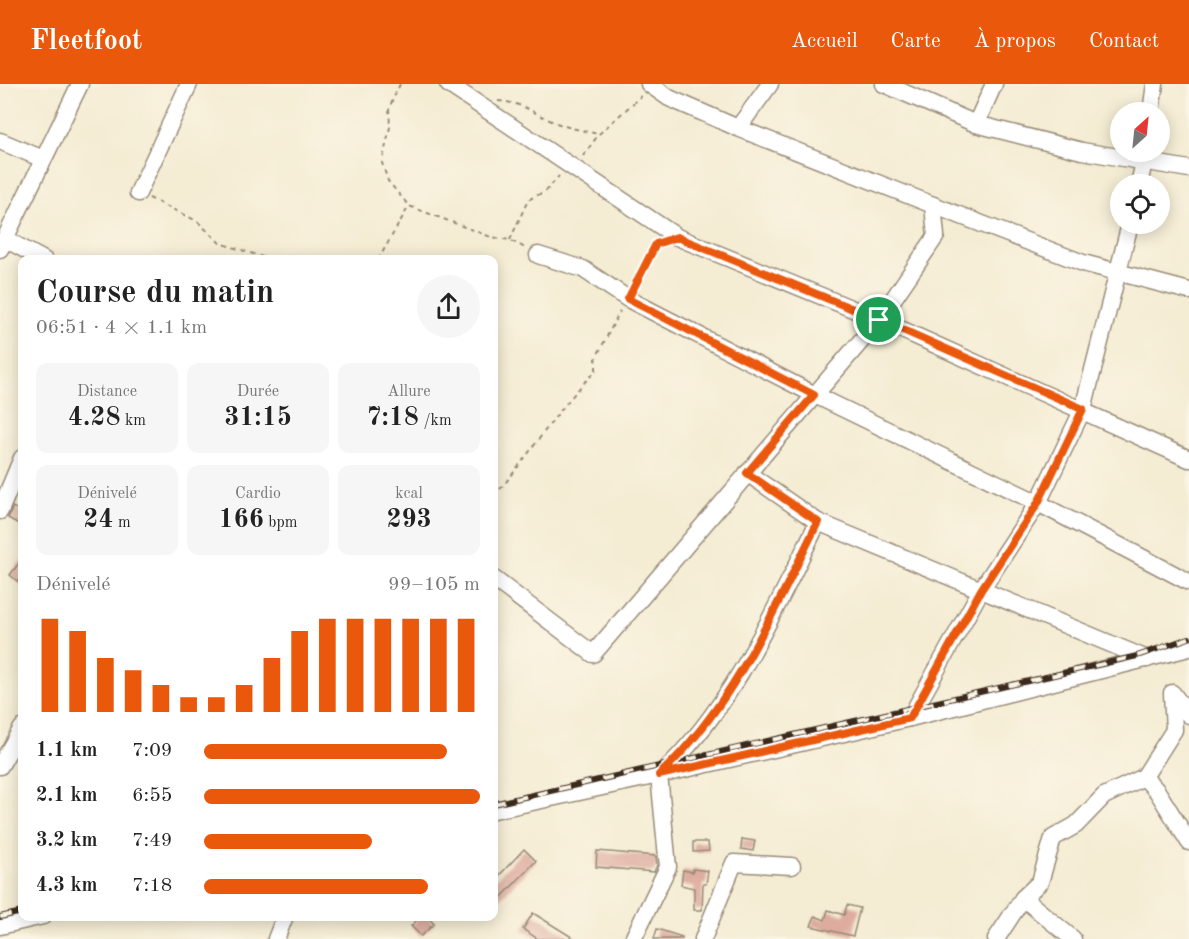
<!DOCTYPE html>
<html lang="fr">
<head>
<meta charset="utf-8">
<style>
	:root { --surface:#fff; --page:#f6f6f6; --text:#222; --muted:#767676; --accent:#ea580c }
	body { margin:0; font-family:"Old Standard TT",serif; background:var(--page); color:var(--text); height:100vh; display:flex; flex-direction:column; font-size:22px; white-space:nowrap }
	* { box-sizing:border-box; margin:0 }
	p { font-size:20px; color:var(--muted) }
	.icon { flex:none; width:33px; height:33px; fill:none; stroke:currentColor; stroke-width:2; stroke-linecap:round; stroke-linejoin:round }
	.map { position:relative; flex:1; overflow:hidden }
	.sheet { position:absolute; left:18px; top:171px; width:480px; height:666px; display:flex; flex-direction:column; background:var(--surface); border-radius:12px; box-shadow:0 3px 15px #0003 }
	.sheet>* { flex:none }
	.needle { width:39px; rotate:27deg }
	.tools { position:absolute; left:1110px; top:18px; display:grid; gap:12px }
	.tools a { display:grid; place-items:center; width:60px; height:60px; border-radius:50%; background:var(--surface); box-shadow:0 3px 15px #0003; font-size:30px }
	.pin { position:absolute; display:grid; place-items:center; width:51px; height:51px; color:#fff; margin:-26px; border:3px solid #fff; border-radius:50%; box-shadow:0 2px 6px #0007 }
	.round { display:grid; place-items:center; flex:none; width:63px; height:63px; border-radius:32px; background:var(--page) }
	.overview { display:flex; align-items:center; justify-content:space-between; height:102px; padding:0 18px }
	h1 { font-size:33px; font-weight:600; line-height:45px }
	.figures { display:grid; grid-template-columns:repeat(3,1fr); gap:9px; height:102px; padding:6px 18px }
	.figures div { display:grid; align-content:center; border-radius:12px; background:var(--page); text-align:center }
	.figures b { font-size:26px; font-weight:600 }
	.figures small { font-size:16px; font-weight:400 }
	.figures p { font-size:16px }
	.chart { height:168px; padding:12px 18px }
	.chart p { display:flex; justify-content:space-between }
	.chart svg { width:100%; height:108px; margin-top:6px; stroke:var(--accent); stroke-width:6 }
	ul { padding:0 18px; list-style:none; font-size:20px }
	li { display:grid; grid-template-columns:96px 72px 1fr; align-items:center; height:45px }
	li i { height:15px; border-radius:8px; background:var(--accent) }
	header { display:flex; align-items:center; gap:36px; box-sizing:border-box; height:84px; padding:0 30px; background:var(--accent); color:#fff }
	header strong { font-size:28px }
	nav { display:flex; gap:33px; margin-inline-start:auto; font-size:21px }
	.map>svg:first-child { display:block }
	.building { fill:#ddac9f }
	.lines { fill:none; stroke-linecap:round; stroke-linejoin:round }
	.minor-casing { stroke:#988b78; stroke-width:19 }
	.path { stroke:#988b78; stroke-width:2; stroke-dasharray:4.5 4.5; stroke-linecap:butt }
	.minor { stroke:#fff; stroke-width:16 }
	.rail-casing { stroke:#3b2a1e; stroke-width:6 }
	.rail { stroke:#fcf5e5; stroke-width:4; stroke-dasharray:11; stroke-linecap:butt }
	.route-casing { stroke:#fff; stroke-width:12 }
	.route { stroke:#ea580c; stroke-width:8 }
</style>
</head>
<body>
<header>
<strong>Fleetfoot</strong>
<nav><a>Accueil</a><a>Carte</a><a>À propos</a><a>Contact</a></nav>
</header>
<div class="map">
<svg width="1189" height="855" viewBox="0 0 1189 855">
	<rect width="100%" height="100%" fill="#fcf5e5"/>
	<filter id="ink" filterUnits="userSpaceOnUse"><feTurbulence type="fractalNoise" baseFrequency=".0167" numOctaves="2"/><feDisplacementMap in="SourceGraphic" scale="12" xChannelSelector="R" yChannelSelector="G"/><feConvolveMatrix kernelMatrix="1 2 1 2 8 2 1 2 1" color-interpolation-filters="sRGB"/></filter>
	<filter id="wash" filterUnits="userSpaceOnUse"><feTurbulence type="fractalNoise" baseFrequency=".008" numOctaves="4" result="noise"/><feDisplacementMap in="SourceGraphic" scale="24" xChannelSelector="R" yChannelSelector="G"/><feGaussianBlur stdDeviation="1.35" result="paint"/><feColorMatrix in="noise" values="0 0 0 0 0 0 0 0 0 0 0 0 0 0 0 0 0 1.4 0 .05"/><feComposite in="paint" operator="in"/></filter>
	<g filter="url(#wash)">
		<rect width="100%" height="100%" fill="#f4ecd3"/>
		<g id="blocks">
			<g class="building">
				<path d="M13 423 22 429V442L8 434Z"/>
				<path d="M22 475V501L10 491Z"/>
				<path d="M742 755 755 757 753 767 741 765Z"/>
				<path d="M693 758H708L709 767 693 768Z"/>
				<path d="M524 765 536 777 494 821V797Z"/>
				<path d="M597 767 656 772 657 781 654 788 596 783Z"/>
				<path d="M693 785 708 787 706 800H703L702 826H694V804L681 801 683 786 693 788Z"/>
				<path d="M847 821 860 824 853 852 811 842 815 832 825 836 828 826 844 831Z"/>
				<path d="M533 829 575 855H538L523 845Z"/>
				<path d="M421 832H427L434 840 421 852 411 842Z"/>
				<path d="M657 845 682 853V855H654Z"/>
			</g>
		</g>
	</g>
	<g filter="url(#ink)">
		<use href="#blocks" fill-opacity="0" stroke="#988b78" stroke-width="1.5"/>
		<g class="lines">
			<g class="minor-casing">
				<g id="minor">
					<path d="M448 0 677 153 887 239 1189 375"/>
					<path d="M649 0 669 14 738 44 933 121 1083 179 1189 207"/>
					<path d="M884 0 976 40 1082 67 1189 85"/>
					<path d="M1151 28 1155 0"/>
					<path d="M976 40 994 0"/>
					<path d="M738 44 770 0"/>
					<path d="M0 57 43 75"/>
					<path d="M1139 100 1146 69"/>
					<path d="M138 109 189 0"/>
					<path d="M5 155 44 176"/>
					<path d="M0 165 80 0"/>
					<path d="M538 171 583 185 628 215 815 311 1038 419 1189 498"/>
					<path d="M747 389 818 438 1147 575"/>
					<path d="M0 427 22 374"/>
					<path d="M494 495 593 570 879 236 936 152 933 121"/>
					<path d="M1189 631 1172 609 1174 646 1144 693 1157 707 1189 758"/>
					<path d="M910 634 1189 564"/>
					<path d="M0 682 22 644"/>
					<path d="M659 691 910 634 981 506 1038 419 1083 325 1130 140"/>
					<path d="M660 691C733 624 775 525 818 438"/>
					<path d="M494 726 659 691 668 783 633 855"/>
					<path d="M1023 814 1040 798 1053 754 1076 741 1104 712 1144 693"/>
					<path d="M0 842 43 832"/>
					<path d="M276 855 285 832"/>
					<path d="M703 855 734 779 792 782"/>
					<path d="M996 855 1023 814 1073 855"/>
				</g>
			</g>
			<g class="path">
				<path d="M400 0 389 24 390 43 382 79 388 97 409 122 491 153 510 156 527 165"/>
				<path d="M498 17C525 19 532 29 554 38 568 44 584 47 599 50"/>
				<path d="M583 72 599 50 641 12"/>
				<path d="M149 114 197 137 220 159 272 176"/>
				<path d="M510 156 528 116 546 107 559 92"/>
				<path d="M378 176 409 122"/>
				<path d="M635 202 656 160 660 158"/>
				<path d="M494 412C530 372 556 325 596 287V274L620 227"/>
			</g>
			<use href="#minor" class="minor"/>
			<g class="rail-casing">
				<g id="rail">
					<path d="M494 720 1137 572 1189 554"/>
					<path d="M0 833 22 828"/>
				</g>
			</g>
			<use href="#rail" class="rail"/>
		</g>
	</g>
	<g class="lines" filter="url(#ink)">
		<g class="route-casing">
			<path id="route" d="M677 153 887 239 1083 325 1038 419 981 506 910 634 659 691C732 624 775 525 818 438L747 389 814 311 628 215 656 160Z"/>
		</g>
		<use href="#route" class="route"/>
	</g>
</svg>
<div class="tools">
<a><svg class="needle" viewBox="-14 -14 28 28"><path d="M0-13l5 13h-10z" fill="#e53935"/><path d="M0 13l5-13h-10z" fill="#767676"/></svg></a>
<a><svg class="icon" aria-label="locate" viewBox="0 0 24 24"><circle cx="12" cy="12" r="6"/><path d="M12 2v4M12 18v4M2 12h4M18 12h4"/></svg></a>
</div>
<div class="pin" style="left:879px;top:236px;background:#1e9e55"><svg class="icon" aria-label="arrive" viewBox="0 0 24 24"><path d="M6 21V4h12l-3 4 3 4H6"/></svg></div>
<section class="sheet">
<div class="overview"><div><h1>Course du matin</h1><p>06:51 · 4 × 1.1 km</p></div><a class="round"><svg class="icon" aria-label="share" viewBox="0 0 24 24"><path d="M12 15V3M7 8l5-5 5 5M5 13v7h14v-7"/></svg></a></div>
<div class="figures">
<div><p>Distance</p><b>4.28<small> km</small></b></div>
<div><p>Durée</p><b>31:15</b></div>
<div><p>Allure</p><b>7:18<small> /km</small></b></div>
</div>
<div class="figures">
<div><p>Dénivelé</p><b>24<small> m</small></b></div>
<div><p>Cardio</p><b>166<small> bpm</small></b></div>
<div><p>kcal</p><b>293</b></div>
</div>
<div class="chart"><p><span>Dénivelé</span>99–105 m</p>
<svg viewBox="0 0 160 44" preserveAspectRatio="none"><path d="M5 44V6M15 44V11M25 44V22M35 44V27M45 44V33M55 44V38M65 44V38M75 44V33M85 44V22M95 44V11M105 44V6M115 44V6M125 44V6M135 44V6M145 44V6M155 44V6"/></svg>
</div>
<ul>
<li><b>1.1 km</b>7:09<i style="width:88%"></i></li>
<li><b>2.1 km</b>6:55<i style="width:100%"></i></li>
<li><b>3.2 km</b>7:49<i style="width:61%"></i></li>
<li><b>4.3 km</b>7:18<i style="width:81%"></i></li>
</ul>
</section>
</div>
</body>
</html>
